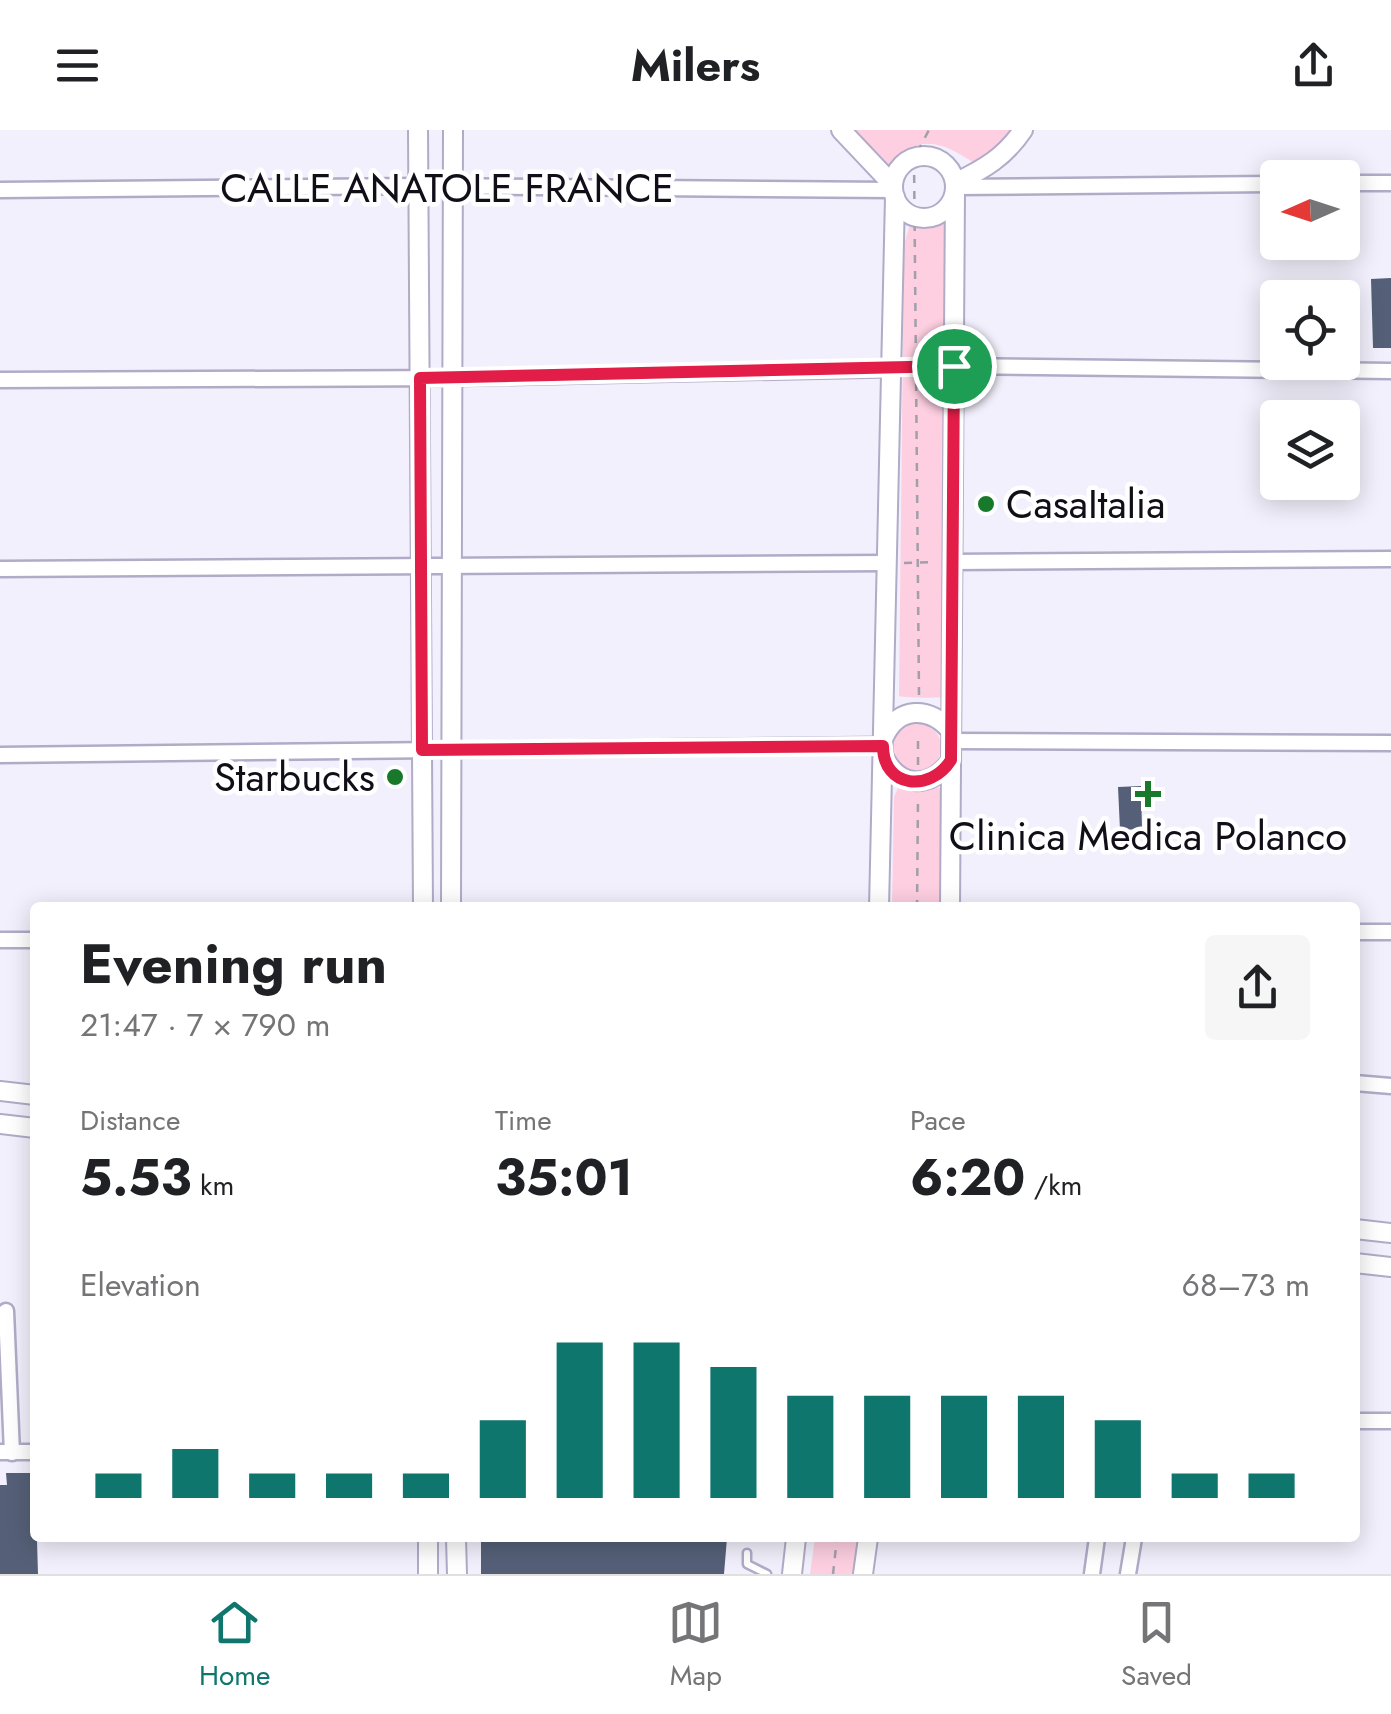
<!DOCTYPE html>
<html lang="en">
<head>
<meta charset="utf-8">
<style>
	:root { --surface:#fff; --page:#f6f6f6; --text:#202124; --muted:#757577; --line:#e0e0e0; --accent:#0f766e }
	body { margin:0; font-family:Jost,sans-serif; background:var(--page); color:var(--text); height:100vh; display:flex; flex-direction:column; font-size:38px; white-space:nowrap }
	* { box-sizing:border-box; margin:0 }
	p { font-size:32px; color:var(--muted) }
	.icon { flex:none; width:55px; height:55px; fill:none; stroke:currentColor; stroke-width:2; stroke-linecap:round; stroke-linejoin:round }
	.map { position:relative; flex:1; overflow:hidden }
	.sheet { position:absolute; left:30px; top:772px; width:1330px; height:640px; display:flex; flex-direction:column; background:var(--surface); border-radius:10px; box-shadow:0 5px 25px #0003 }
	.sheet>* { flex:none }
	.needle { width:65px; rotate:267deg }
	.buttons { position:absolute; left:1260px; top:30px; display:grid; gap:20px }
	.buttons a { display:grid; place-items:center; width:100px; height:100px; border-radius:10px; background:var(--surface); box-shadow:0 5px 25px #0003; font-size:50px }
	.pin { position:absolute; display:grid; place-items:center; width:85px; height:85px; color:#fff; margin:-42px; border:5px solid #fff; border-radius:50%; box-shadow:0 2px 10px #0007 }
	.round { display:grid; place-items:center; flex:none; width:105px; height:105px; border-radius:10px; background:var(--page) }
	.overview { display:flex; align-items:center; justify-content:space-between; height:170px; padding:0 50px }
	h1 { font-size:55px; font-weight:700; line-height:75px }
	.stats { display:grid; grid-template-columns:repeat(3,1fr); gap:15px; height:170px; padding:10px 50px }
	.stats div { display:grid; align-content:center }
	.stats b { font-size:50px; font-weight:700 }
	.stats small { font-size:28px; font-weight:400 }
	.stats p { font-size:28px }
	.chart { height:280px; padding:20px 50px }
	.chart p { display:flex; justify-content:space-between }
	.chart svg { width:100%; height:180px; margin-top:10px; stroke:var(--accent); stroke-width:6 }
	header { display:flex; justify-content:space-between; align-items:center; height:130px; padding:0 50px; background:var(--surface); font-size:45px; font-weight:700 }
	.menu { display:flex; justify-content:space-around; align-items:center; height:140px; border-top:2px solid var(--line); background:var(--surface); font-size:28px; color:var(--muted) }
	.menu a { display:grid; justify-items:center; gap:5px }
	.menu .current { color:var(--accent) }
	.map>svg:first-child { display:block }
	.green { fill:#fdcfe0 }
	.building { fill:#556078 }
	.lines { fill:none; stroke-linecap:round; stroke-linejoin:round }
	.service-casing { stroke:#b1abc8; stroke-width:11 }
	.minor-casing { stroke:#b1abc8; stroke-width:19 }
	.tertiary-casing { stroke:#b1abc8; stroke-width:22 }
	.path { stroke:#a19faa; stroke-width:2.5; stroke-dasharray:8 8; stroke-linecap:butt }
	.service { stroke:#fff; stroke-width:6 }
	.minor { stroke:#fff; stroke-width:14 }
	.tertiary { stroke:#fff; stroke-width:18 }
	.route-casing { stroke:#fff; stroke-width:20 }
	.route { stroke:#e11d48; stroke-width:12 }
	.poi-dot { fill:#18792a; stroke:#fff; stroke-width:4 }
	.labels { text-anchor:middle; stroke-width:9; stroke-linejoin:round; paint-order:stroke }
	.street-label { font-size:40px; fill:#110e18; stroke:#fff }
	.poi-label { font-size:40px; fill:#110e18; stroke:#fff; text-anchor:start }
</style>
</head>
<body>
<header><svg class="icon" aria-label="menu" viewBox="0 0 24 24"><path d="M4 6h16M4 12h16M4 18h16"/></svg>Milers<svg class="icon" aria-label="share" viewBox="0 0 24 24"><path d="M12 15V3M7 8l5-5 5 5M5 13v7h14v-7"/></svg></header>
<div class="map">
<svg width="1391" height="1444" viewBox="0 0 1391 1444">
	<rect width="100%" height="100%" fill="#f2f0fc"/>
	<g class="green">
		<path d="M853 0H1015L993 23 974 33C942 11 914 2 889 38Z"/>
		<path d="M944 90 953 94 946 567C940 568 904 568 899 566L904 115 910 94 929 98Z"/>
		<circle cx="917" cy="617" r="24"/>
		<path d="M906 656 938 657 943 663 945 777 892 778 894 667 898 658Z"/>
		<path d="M815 1408H863L858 1444H810Z"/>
	</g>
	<g class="building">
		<path d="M1391 148V218H1373L1371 149Z"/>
		<path d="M1141 656 1142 699 1120 700 1118 657Z"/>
		<path d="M6 1343H35L38 1444H0V1355H7Z"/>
		<path d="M481 1408H727L724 1444H481Z"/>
	</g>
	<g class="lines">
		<g class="service-casing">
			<path id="service" d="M747 1423V1434L767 1444"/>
		</g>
		<g class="minor-casing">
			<g id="minor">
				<path d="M1342 53H1391"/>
				<path d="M956 57 1278 54"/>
				<path d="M0 60 419 56 893 60"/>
				<path d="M954 236 1391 241"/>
				<path d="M0 250 454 248 891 239"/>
				<path d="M952 432 1391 429"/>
				<path d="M0 439 887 433"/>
				<path d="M951 611 1391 613"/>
				<path d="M0 625 883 615"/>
				<path d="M1355 802H1391"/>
				<path d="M0 810H35"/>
				<path d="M1355 953 1391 956"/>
				<path d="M6 1181 12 1323"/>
				<path d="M1355 1291H1391"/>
				<path d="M0 1322H35"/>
				<path d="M1092 1444 1097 1408"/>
				<path d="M1128 1444 1134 1408"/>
			</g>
		</g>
		<g class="tertiary-casing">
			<g id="tertiary">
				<path d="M418 0 423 778"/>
				<path d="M841 0 893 55"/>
				<circle cx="924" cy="57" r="31"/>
				<path d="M955 53C984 39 1005 27 1023 0"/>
				<path d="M884 607C898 576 930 576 951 601"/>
				<path d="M883 625C898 658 931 660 951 630"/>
				<path d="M451 778 453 0"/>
				<path d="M879 778 895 67"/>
				<path d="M950 778 955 63"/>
				<path d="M0 961 35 965"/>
				<path d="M0 994 35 998"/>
				<path d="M1355 1099 1391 1103"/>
				<path d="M1355 1133 1391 1137"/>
				<path d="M428 1408V1444"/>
				<path d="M456 1408 457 1444"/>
				<path d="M792 1444 796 1408"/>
				<path d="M863 1444 868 1408"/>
			</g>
		</g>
		<g class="path">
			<path d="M910 238 937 237"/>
			<path d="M904 433 936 432"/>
			<path d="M919 565 914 28 929 0"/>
			<path d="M918 635V603"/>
			<path d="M917 778 918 668"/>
			<path d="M833 1444 837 1408"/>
		</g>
		<use href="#service" class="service"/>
		<use href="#minor" class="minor"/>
		<use href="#tertiary" class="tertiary"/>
	</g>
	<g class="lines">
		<g class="route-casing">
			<path id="route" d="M954 236 951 630C930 663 883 658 883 616L422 620 420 248Z"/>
		</g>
		<use href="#route" class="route"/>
	</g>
	<g class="poi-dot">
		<circle cx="986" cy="374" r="10"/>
		<circle cx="395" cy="647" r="10"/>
		<path d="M1143 649h10v10h10v10h-10v10h-10v-10h-10v-10h10z"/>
	</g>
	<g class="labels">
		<g class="street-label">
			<text x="447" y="72">CALLE ANATOLE FRANCE</text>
		</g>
		<g class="poi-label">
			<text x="1006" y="388">CasaItalia</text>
			<text x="375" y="661" text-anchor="end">Starbucks</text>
			<text x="1148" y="720" text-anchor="middle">Clinica Medica Polanco</text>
		</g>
	</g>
</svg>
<div class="buttons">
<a><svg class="needle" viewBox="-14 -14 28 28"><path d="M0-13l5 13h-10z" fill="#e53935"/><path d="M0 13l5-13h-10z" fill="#757577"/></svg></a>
<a><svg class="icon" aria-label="locate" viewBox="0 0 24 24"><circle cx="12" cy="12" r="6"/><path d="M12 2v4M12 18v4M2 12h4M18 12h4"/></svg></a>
<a><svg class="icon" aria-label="layers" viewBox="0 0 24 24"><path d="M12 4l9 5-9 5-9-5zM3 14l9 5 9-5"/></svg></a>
</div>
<div class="pin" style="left:954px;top:236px;background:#1e9e55"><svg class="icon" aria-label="arrive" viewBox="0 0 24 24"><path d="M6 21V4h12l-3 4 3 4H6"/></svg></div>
<section class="sheet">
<div class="overview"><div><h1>Evening run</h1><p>21:47 · 7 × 790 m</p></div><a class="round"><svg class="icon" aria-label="share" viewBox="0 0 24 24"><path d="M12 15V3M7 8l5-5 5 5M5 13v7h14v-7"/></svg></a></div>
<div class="stats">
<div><p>Distance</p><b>5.53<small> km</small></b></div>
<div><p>Time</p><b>35:01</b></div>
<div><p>Pace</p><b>6:20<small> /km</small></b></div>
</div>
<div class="chart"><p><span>Elevation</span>68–73 m</p>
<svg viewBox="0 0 160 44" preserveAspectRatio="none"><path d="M5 44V38M15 44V32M25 44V38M35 44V38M45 44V38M55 44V25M65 44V6M75 44V6M85 44V12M95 44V19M105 44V19M115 44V19M125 44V19M135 44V25M145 44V38M155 44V38"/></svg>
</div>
</section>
</div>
<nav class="menu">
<a class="current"><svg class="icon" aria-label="home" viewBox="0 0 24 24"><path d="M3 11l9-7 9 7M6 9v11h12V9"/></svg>Home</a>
<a><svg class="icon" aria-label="map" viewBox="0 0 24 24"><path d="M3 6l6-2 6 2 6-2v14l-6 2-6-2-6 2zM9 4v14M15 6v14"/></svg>Map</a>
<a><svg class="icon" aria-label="saved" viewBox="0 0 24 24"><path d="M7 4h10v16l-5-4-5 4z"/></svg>Saved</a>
</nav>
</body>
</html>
